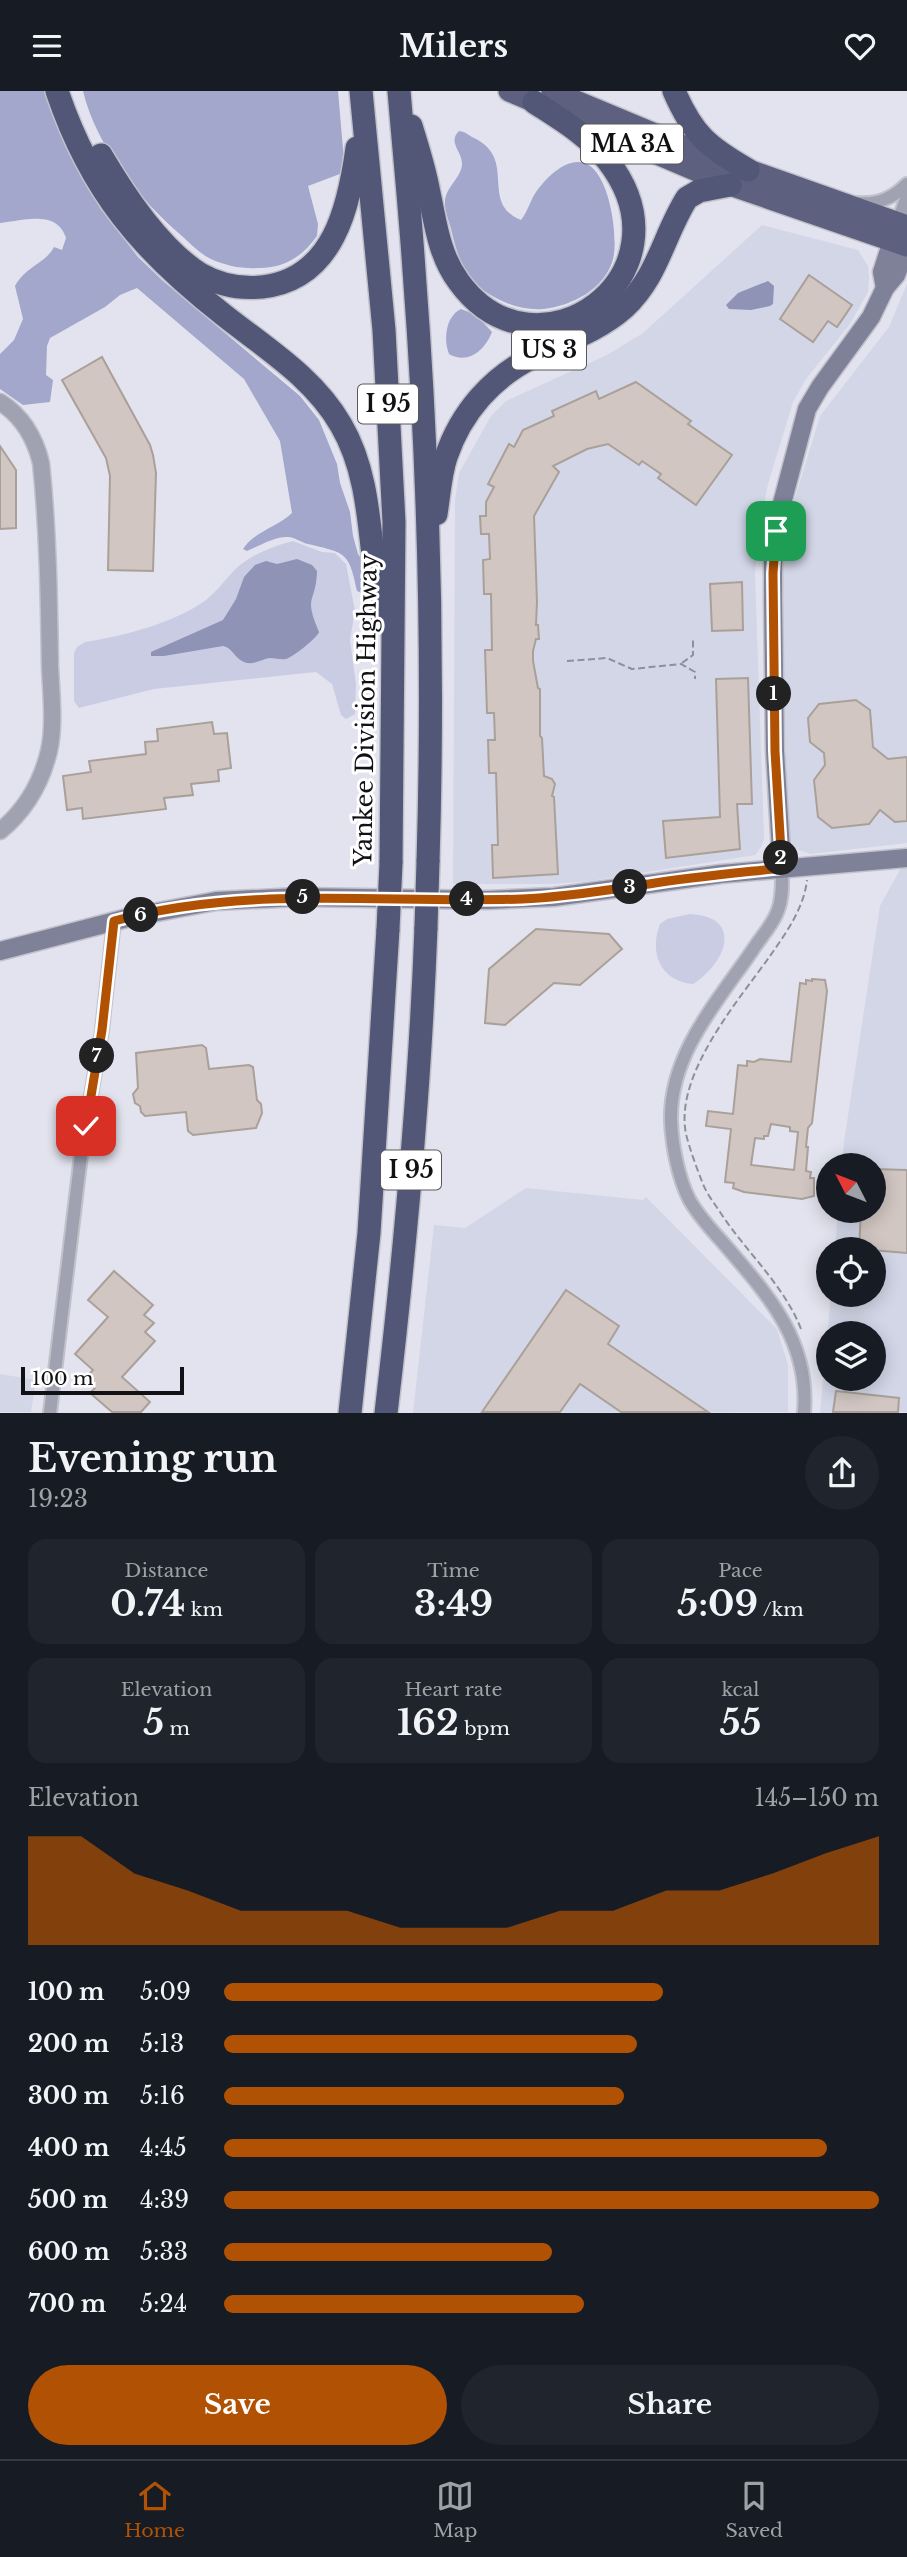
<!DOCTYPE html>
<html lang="en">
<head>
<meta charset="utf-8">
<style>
	:root { --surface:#171b24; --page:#20242c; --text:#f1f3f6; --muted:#9ea1a6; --line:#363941; --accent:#b05103 }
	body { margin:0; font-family:"Libre Baskerville",serif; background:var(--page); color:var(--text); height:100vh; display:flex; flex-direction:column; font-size:26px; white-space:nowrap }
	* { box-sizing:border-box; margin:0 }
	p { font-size:23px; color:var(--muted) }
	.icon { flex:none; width:38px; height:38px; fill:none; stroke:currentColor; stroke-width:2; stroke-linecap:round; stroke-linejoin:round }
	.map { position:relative; height:1322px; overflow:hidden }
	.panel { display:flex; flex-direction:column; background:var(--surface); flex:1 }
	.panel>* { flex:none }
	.needle { width:46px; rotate:312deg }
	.buttons { position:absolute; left:816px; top:1062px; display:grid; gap:14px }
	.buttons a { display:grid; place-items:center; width:70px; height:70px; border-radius:50%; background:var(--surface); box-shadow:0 4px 18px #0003; font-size:35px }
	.scale { position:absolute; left:21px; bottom:18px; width:163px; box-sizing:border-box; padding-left:7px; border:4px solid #111115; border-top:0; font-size:19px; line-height:24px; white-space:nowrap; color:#111115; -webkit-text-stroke:5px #fff; paint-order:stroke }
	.pin { position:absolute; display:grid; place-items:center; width:60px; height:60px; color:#fff; margin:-30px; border-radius:14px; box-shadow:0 4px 10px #0006 }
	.km { position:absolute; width:35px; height:35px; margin:-18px; border-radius:50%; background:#222; color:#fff; font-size:19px; line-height:35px; text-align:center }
	.round { display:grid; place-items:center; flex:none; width:74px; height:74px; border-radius:37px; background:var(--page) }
	.overview { display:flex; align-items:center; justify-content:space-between; height:119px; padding:0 28px }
	h1 { font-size:38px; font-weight:700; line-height:52px }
	.metrics { display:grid; grid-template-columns:repeat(3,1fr); gap:10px; height:119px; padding:7px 28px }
	.metrics div { display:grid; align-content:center; border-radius:18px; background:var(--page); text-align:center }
	.metrics b { font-size:35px; font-weight:700 }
	.metrics small { font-size:19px; font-weight:400 }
	.metrics p { font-size:19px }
	.chart { height:196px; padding:14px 28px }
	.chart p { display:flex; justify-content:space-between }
	.chart svg { width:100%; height:126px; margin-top:7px; fill:var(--accent); opacity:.7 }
	.primary-button { display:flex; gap:14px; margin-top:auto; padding:14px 28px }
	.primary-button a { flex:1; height:80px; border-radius:42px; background:var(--accent); color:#fff; font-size:28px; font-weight:700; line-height:80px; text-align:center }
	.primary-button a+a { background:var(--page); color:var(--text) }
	ul { padding:0 28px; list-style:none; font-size:23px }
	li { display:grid; grid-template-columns:112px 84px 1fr; align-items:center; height:52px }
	li i { height:18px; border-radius:9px; background:var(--accent) }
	header { display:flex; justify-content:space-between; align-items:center; height:91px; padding:0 28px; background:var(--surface); font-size:32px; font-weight:700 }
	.dock { display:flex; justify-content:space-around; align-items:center; height:98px; border-top:2px solid var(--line); background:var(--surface); font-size:19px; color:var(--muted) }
	.dock a { display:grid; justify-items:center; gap:4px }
	.dock .selected { color:var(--accent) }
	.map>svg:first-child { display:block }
	.built { fill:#d3d6e7; fill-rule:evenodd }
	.green { fill:#c9cce3 }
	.forest { fill:#a2a7cb }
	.water { fill:#8f93b6 }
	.building { fill:#d1c6c1; stroke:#aaa09a; stroke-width:2; fill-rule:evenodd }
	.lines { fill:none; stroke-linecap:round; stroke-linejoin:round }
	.minor-casing { stroke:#c1c1cb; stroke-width:16 }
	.tertiary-casing { stroke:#c1c1cb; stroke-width:19 }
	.secondary-casing { stroke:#c1c1cb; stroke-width:21 }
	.trunk-casing { stroke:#c1c1cb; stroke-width:24 }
	.motorway-casing { stroke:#c1c1cb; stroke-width:26 }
	.path { stroke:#8f8f97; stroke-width:2; stroke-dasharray:7 3.5; stroke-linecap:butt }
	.minor { stroke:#a0a2b2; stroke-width:12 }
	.tertiary { stroke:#a0a2b2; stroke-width:16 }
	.secondary { stroke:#7f8199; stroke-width:18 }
	.trunk { stroke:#5d607f; stroke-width:21 }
	.motorway { stroke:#535777; stroke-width:23 }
	.motorway-bridge-casing { stroke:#c1c1cb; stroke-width:26; stroke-linecap:butt }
	.motorway-bridge { stroke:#535777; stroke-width:23 }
	.route-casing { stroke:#fff; stroke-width:14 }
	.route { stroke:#b05103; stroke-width:9 }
	.labels { text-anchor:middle; stroke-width:6; stroke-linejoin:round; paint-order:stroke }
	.shield { fill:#fff; stroke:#58585b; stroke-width:2 }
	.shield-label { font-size:23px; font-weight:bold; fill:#111115 }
	.street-label { font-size:24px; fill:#111115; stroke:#fff }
</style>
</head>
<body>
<header><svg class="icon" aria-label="menu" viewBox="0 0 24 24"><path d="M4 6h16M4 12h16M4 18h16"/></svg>Milers<svg class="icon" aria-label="heart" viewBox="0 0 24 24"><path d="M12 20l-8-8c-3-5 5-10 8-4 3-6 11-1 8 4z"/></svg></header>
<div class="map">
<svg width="907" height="1322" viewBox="0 0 907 1322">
	<rect width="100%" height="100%" fill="#e2e3ee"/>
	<g class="built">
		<path d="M762 134 858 159 868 175 869 187 868 201 850 233 806 288 793 311 768 393 759 438 755 483 764 748 761 756 755 764 590 790 554 793H453L455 409 459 382 491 325 506 310 607 264 643 242Z"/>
		<path d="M907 193V752L811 763 796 758 788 747 781 469 795 407 820 325 889 236Z"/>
		<path d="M907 776V1321L820 1322 831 1204H873V1158H835L838 1120H873V1074H842L844 1051 880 815 901 777ZM828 1242H873V1288H828Z"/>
		<path d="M526 1097 643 1109 646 1106 777 1238 788 1274V1321L413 1322 434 1134 465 1137Z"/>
		<path d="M0 1283 36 1289 31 1321H0Z"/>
	</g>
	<g class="green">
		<path d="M293 450 322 461 335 462 346 473 355 520 350 549 356 593 355 623 346 628 341 624 332 593 316 581 154 598 79 617 74 610V562L77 556 85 551C124 545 174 532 206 509 219 499 227 485 240 474 255 462 274 455 293 450Z"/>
		<path d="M690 823C745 826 725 873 693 893 660 890 649 862 660 833L667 828Z"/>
	</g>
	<g class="forest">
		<path d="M0 0H45L69 63 100 117 138 166 163 190 300 305 319 329 337 373 340 392 350 421 353 445 358 463 363 470 362 502 357 500C349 460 345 462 308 453 302 452 295 446 288 446 275 445 259 455 247 460L243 458C254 441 277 436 292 422L280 350 244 288 137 197 120 204 105 216 50 247 47 255 46 284 53 289 50 311 23 314 0 298V263L14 249 23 228 15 195C27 174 45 173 54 156L62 159 66 147C57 118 22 130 0 132Z"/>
		<path d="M83 0H338L345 81 308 95 318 133 317 145C302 166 284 177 259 177 243 178 226 175 211 168 200 163 191 153 182 145 140 109 96 55 83 0Z"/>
		<path d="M459 40C466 41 468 44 474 47 518 68 479 112 521 129 526 123 529 114 533 106 541 92 560 71 578 71 609 70 619 146 613 168 605 198 572 215 543 218 518 220 488 207 471 188 460 175 455 154 451 138 449 130 445 121 445 113 444 97 460 89 462 74 463 61 447 52 459 40Z"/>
		<path d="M461 218 476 224 492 241C485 259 468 274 449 263 443 248 446 225 461 218Z"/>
	</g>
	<g class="water">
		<path d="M768 190 774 195 773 213 770 215 751 219 729 218 726 214 738 202Z"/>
		<path d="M297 468 312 474 317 480C316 513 303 504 319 541 317 547 293 566 286 568 281 569 276 567 270 567 261 568 253 575 244 571 234 567 233 557 223 555L164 565H151V561L223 529 236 508 244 486 255 474 266 470 277 473Z"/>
	</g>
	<g class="building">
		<path d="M809 184 852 214 837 236 828 230 813 251 780 228Z"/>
		<path d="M102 266 150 354 153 364 156 382 153 480 108 479 110 385 106 367 62 289Z"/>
		<path d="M636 291 691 330 688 333 732 364 696 414 658 387 661 383 642 370 639 374 608 353 587 358 553 375 559 381 534 425 537 511 536 534H538L539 548H536L533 560V570L538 597 540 598V645L542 647 544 685 552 688 555 693 552 705 554 706 558 783 493 787 492 754H498L496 682H489L488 649H495L494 622H487L485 559H492L491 503H484L483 469 490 468 489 443H481L480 425H486V411L494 396 488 393 509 353 514 356 523 339 554 325 552 320 596 300 599 308Z"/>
		<path d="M0 355 16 379V437L0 438Z"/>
		<path d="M742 491 743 539 712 540 710 493Z"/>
		<path d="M748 587 752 713H737L740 758 666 767 663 730 720 726 716 588Z"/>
		<path d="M856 609 870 619 873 656 888 668 907 666V730L895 731 880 719 869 733 832 737 818 726 814 689 825 674 824 662 810 651 808 627 819 613Z"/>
		<path d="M212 631 214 643 227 642 231 677 218 679 219 690 191 693 193 704 164 707 166 718 83 728 82 717 67 719 63 685 91 681 89 670 146 663 145 651 158 650 157 638Z"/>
		<path d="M536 838 609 843 622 858 580 894 554 892 505 934 485 932 489 878Z"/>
		<path d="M812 888 825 889 827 900 812 1032 808 1037 806 1056H808L806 1080 811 1081 810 1087H814V1105L802 1108 744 1101 733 1097 734 1092 725 1091 731 1038 706 1035 708 1020 733 1023 738 974 747 975V970L754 971 760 968 791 971 800 892 806 893V889L812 890ZM771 1033 790 1036V1040L798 1041 794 1079 751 1074 755 1047 764 1048V1045H768Z"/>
		<path d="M202 954 206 957 209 978 249 974 253 976 257 1009 261 1013 262 1022 256 1037 193 1044 188 1040 186 1021 145 1025 141 1021 140 1015 135 1012 133 1003 138 997 136 962Z"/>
		<path d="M873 1078 907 1079V1162L859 1158 861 1120H873Z"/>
		<path d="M114 1180 153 1214 144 1224 154 1232 145 1241 155 1250 122 1286 150 1311 141 1321H112L90 1302 95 1297 85 1288 93 1279 75 1263 108 1226 88 1209Z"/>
		<path d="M566 1199 619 1235 608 1253 708 1321H621L580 1293 560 1321H482Z"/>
		<path d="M836 1300 899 1307 898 1321H833Z"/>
	</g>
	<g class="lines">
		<g class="minor-casing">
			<g id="minor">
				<path d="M857 112C878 114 893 107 907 93"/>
				<path d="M898 131 907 105"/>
				<path d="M782 777C782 791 783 806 778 819 773 834 760 847 752 860 717 911 669 964 671 1030 672 1054 678 1086 689 1108 698 1125 712 1139 725 1154 768 1204 810 1250 804 1322"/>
				<path d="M50 1322 81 1064 102 939 114 830"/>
			</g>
		</g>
		<g class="tertiary-casing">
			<path id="tertiary" d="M0 311C22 325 35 347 41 372 48 439 49 507 50 575 51 602 55 633 49 660 41 693 26 719 0 740"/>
		</g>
		<g class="secondary-casing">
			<g id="secondary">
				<path d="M885 197 882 181 892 150"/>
				<path d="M782 777 775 660 773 510V467L780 420 807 318 820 296 871 226 885 197 896 184 907 155"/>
				<path d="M0 860 131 826 216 810 299 806 488 809 554 806 721 783 907 767"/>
			</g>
		</g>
		<g class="trunk-casing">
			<g id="trunk">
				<path d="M509 0 730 94 907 155"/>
				<path d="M552 0 698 61 907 135"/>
			</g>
		</g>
		<g class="motorway-casing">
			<g id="motorway">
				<path d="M57 0C91 101 142 160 225 225 267 258 314 287 341 334 367 378 369 432 375 483 377 498 381 514 383 530"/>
				<path d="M361 0 384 239 394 431 391 772"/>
				<path d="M399 0C404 60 410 119 414 179 429 376 434 574 428 771"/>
				<path d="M674 0C693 44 708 56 748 79"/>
				<path d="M411 35C418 57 425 80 429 102 436 134 439 164 459 191 537 298 696 184 608 70 588 44 560 28 534 11"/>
				<path d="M101 64C125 105 159 157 200 183 219 194 241 198 262 196 334 188 349 115 357 57"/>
				<path d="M436 423C439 405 440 384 446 366 461 321 493 285 535 265 566 250 598 240 624 217 659 184 663 145 687 107L699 100 730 94"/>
				<path d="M350 1322 369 1142 388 838"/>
				<path d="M386 1322C405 1161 420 999 426 836"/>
			</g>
		</g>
		<g class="path">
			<path d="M567 570 607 567 632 578 681 573 695 581V588"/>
			<path d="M682 572 693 564V549"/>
			<path d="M801 1238C784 1194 746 1161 720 1121 714 1112 707 1103 703 1093 697 1078 690 1059 686 1043 674 984 738 910 770 865 786 842 804 817 807 789"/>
		</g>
		<use href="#minor" class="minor"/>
		<use href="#tertiary" class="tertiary"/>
		<use href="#secondary" class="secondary"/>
		<use href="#trunk" class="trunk"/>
		<use href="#motorway" class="motorway"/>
		<g class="motorway-bridge-casing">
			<g id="motorway-bridge">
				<path d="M426 836 428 771"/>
				<path d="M388 838 391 772"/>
			</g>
		</g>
		<use href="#motorway-bridge" class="motorway-bridge"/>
	</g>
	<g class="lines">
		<g class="route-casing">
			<path id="route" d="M86 1035 102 939 114 830C249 793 385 813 522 808 566 806 607 799 649 793 693 786 737 782 782 777L775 660 773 482 776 440"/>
		</g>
		<use href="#route" class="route"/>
	</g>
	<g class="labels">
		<g class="shield">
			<rect x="581" y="33.5" width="102" height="39" rx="5"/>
			<rect x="512" y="239.5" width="74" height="39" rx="5"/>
			<rect x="358" y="293.5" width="60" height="39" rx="5"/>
			<rect x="381" y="1059.5" width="60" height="39" rx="5"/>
		</g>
		<g class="shield-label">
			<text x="632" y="61">MA 3A</text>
			<text x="549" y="267">US 3</text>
			<text x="388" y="321">I 95</text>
			<text x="411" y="1087">I 95</text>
		</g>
		<g class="street-label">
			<text transform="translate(366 619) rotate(-89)" y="8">Yankee Division Highway</text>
		</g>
	</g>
</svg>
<div class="buttons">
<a><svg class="needle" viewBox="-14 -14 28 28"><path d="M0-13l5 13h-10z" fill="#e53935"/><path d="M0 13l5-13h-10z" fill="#9ea1a6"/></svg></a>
<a><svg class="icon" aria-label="locate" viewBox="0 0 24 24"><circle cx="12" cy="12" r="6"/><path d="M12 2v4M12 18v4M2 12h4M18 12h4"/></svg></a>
<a><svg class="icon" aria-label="layers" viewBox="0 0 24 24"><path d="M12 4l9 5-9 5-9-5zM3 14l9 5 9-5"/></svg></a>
</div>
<div class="scale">100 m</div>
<div class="pin" style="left:776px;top:440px;background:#1e9e55"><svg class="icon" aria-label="arrive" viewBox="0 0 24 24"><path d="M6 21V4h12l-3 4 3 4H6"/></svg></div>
<div class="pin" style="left:86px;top:1035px;background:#d93025"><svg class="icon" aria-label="check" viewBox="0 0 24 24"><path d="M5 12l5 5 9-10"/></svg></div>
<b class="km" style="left:774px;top:603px">1</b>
<b class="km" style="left:781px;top:767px">2</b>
<b class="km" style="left:630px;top:796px">3</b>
<b class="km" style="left:467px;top:808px">4</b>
<b class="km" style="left:303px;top:806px">5</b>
<b class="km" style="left:141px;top:824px">6</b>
<b class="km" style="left:97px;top:965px">7</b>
</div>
<section class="panel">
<div class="overview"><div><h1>Evening run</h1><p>19:23</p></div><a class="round"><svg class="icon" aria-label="share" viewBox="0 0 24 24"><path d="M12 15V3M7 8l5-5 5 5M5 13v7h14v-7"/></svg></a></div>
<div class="metrics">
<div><p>Distance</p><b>0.74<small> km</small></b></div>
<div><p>Time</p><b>3:49</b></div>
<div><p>Pace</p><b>5:09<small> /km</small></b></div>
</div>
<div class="metrics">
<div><p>Elevation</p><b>5<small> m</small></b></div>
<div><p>Heart rate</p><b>162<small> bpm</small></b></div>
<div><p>kcal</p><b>55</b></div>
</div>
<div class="chart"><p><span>Elevation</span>145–150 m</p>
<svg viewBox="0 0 160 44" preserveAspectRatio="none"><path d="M0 44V6L10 6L20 19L30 25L40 32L50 32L60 32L70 38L80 38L90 38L100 32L110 32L120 25L130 25L140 19L150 12L160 6V44z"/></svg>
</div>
<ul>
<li><b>100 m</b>5:09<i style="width:67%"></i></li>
<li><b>200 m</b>5:13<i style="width:63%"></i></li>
<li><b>300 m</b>5:16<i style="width:61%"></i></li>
<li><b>400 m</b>4:45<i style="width:92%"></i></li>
<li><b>500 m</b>4:39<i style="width:100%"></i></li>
<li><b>600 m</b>5:33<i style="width:50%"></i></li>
<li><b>700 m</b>5:24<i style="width:55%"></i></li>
</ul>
<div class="primary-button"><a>Save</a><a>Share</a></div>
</section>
<nav class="dock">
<a class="selected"><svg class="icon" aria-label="home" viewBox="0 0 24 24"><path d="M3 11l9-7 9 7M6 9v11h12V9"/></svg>Home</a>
<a><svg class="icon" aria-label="map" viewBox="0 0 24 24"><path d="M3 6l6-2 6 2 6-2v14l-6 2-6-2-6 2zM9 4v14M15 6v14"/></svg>Map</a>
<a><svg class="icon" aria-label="saved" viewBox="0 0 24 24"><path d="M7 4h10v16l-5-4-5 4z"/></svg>Saved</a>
</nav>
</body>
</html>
